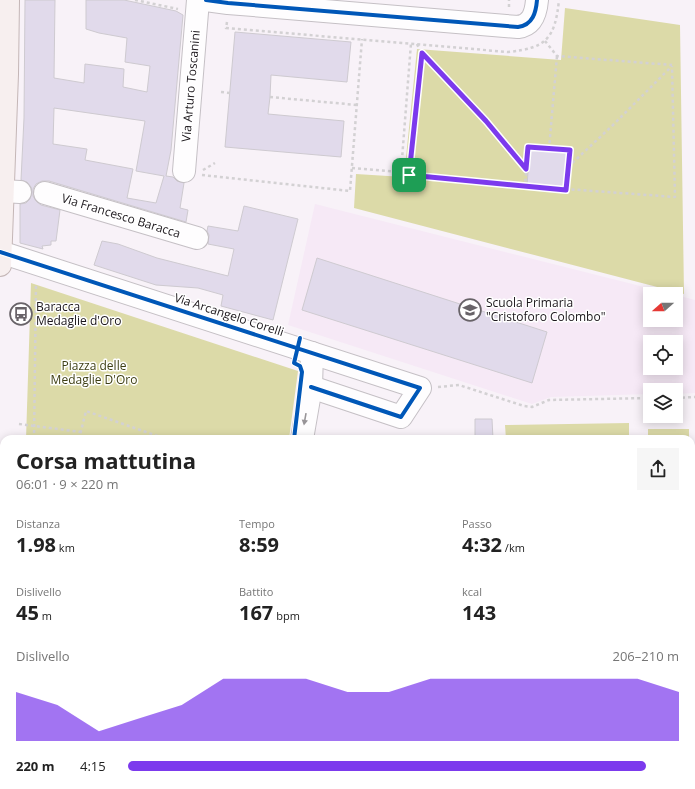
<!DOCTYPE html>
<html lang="it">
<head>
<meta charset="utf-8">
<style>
	:root { --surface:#fff; --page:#f6f6f6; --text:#222; --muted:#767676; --accent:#7c3aed }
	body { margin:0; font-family:"Open Sans",sans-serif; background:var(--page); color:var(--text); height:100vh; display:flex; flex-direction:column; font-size:15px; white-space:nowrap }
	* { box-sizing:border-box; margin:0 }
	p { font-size:13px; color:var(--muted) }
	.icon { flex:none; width:22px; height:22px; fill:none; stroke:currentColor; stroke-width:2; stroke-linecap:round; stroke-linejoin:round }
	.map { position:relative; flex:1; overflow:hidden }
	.sheet { position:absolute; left:0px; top:435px; width:695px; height:354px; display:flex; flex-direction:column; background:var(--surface); border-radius:12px 12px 0 0; box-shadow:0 2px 10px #0003 }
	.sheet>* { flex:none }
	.needle { width:26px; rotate:249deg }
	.tools { position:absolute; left:643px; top:287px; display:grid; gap:8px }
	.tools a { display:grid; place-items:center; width:40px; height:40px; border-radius:0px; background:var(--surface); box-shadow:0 2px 10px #0003; font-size:20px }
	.pin { position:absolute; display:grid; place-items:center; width:34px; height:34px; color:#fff; margin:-17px; border-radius:8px; box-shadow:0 2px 6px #0006 }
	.round { display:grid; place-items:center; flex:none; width:42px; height:42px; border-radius:0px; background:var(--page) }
	.overview { display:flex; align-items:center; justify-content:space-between; height:68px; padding:0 16px }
	h1 { font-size:22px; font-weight:700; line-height:30px }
	.stats { display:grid; grid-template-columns:repeat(3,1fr); gap:6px; height:68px; padding:4px 16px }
	.stats div { display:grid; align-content:center }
	.stats b { font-size:20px; font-weight:700 }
	.stats small { font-size:11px; font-weight:400 }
	.stats p { font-size:11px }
	.chart { height:112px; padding:8px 16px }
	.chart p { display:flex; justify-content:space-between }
	.chart svg { width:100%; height:72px; margin-top:4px; fill:var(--accent); opacity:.7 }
	ul { padding:0 16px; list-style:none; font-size:13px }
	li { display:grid; grid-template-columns:64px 48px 1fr; align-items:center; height:30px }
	li i { height:10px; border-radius:5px; background:var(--accent) }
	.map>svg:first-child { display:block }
	.built { fill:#f6e9f6; fill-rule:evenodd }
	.green { fill:#dcdaa8 }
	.building { fill:#e1daeb; stroke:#cecad0; fill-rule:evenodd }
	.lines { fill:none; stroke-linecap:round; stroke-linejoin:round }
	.minor-casing { stroke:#c5c0c5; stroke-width:24 }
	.major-casing { stroke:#c4b6b6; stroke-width:24 }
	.path { stroke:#d3d1d3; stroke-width:2.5; stroke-dasharray:3 3; stroke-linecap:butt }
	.minor { stroke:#fefdfe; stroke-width:22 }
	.major { stroke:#f7efef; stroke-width:22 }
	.cycleway-casing { stroke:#fff; stroke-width:6 }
	.cycleway { stroke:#0057b8; stroke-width:4 }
	.oneway { fill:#989598 }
	.route-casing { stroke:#fff; stroke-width:8 }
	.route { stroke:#7c3aed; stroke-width:5 }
	.labels { text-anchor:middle; stroke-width:3; stroke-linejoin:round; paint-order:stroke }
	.street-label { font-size:12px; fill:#1b161b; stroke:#fff }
	.poi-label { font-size:12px; fill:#1b161b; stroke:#fff; text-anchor:start }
	.park-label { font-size:12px; fill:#3e3f14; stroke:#fff }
</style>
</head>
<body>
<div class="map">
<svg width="695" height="789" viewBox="0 0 695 789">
	<rect width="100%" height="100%" fill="#f8f2f8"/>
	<path class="built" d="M315 204 672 294H650V320H676V295L695 300V393L676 394V390H650V394L551 397 532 404 288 325ZM650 342H676V368H650Z"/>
	<g class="green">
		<path d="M565 8 680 25 684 294 354 208 356 174 404 177 417 49 561 60Z"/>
		<path d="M31 283 298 371 289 439H26Z"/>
		<path d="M629 423V439H506L505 425Z"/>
		<rect x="648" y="429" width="41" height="10"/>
	</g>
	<g class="building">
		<path d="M25 0H55L54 78 84 83 85 64 124 69 123 87 147 92 150 66 125 62 127 38 99 33 86 29V0H124L176 11 183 15 171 150 166 176 173 177 177 181 184 183 180 208 188 210 186 222 49 181H42L36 184 33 189V196L36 201 41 205 60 210 56 241H51V245L42 246 43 249 20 243V204L26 203 30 199 32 192 31 187 27 182 21 180 24 118ZM54 108 145 121 136 171 164 176 156 203 127 198 133 169 85 160 87 149 53 144Z"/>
		<path d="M235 32 351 42 347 82 271 75 270 97 268 114 344 121 341 157 225 147Z"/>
		<path d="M530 148 568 151 565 189 527 185Z"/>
		<path d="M244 206 298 219 273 320 221 306 223 295 198 288 156 285 94 265 102 241 118 244 157 258 228 276 234 249 208 244 209 235 207 231 208 226 238 231Z"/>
		<path d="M317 258 547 332 532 383 302 310Z"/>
		<path d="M475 419H492L493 439H475Z"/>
	</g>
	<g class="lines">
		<g class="minor-casing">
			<g id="minor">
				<path d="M206 0 228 3 518 27C533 25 536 12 537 0"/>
				<path d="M184 171 198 0"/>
				<path d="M2 191 20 192"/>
				<path d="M45 193 197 238"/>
				<path d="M0 252 420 388 401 417 311 387"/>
				<path d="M302 439 311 387 312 353"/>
				<path d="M301 785V789"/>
			</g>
		</g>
		<g class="major-casing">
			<path id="major" d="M0 265 7 74 8 0"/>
		</g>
		<g class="path">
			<path d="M135 0 178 9"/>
			<path d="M509 7V0"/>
			<path d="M227 22 226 28 508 52C547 48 555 38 559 0"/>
			<path d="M545 41 557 56 672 65"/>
			<path d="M417 44 421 53 486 121 526 169"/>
			<path d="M421 53 409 175 525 186"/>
			<path d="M221 92 230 93"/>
			<path d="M270 97 357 105"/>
			<path d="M549 149 557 56"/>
			<path d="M568 167 613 125 672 66"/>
			<path d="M352 168 401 172 411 43"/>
			<path d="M203 170 215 163"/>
			<path d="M401 172 409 175"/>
			<path d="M202 175 350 191 362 39"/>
			<path d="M567 190 570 150 528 147 525 186 675 197 672 66"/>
			<path d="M438 387 459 385 524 406 532 407 549 400 650 398"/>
			<path d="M676 398 695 397"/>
			<path d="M19 424 81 432"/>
			<path d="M34 439 36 284"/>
			<path d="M79 439 86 411 166 439"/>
			<path d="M207 785 219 789"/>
			<path d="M21 789V788"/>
			<path d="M87 789 88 785"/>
		</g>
		<use href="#minor" class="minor"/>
		<use href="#major" class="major"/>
		<g class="cycleway-casing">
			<g id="cycleway">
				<path d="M206 0 228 3 518 27C533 25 536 12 537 0"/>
				<path d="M0 252 420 388 401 417 311 387"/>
				<path d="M294 439 302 372 300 366 294 363 300 338"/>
			</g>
		</g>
		<use href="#cycleway" class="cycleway"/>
	</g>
	<defs><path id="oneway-solid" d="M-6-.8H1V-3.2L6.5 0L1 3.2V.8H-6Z"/></defs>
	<use class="oneway" href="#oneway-solid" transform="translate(305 419) rotate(100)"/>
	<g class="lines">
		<g class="route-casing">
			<path id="route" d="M422 53 486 121 526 169 528 147 570 150 566 190 409 175Z"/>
		</g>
		<use href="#route" class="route"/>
	</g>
	<defs>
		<g id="school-ring" transform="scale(1.15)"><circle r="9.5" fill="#fff" stroke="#686368" stroke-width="1.5"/><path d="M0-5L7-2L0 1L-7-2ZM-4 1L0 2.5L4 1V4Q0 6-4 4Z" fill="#686368"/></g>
		<g id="bus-ring" transform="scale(1.15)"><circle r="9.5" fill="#fff" stroke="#686368" stroke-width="1.5"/><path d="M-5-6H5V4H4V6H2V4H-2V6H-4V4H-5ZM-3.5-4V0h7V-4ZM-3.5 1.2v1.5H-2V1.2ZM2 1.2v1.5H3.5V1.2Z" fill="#686368"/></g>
	</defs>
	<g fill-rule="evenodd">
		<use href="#school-ring" x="470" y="310"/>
		<use href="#bus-ring" x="21" y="314"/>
	</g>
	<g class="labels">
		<g class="street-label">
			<text transform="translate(191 86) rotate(-85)" y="4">Via Arturo Toscanini</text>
			<text transform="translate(121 216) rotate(17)" y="4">Via Francesco Baracca</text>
			<text transform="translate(229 315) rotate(18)" y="4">Via Arcangelo Corelli</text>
		</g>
		<g class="poi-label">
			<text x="486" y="307">Scuola Primaria<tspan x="486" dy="14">"Cristoforo Colombo"</tspan></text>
			<text x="36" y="311">Baracca<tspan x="36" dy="14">Medaglie d'Oro</tspan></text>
		</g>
		<g class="park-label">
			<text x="94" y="370">Piazza delle<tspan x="94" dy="14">Medaglie D'Oro</tspan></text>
		</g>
	</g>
</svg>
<div class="tools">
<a><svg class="needle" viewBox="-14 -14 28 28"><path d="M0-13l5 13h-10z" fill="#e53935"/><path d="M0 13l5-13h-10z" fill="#767676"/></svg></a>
<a><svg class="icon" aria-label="locate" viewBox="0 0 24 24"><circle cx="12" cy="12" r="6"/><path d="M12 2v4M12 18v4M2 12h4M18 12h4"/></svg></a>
<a><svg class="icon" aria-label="layers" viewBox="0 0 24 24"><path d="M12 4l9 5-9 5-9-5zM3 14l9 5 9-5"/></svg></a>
</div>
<div class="pin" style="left:409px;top:175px;background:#1e9e55"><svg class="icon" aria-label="arrive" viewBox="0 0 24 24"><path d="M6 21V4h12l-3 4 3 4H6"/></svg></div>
<section class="sheet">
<div class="overview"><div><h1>Corsa mattutina</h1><p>06:01 · 9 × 220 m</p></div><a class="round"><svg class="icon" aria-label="share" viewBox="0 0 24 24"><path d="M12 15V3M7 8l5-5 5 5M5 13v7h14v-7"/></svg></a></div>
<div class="stats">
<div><p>Distanza</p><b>1.98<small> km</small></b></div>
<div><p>Tempo</p><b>8:59</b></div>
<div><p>Passo</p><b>4:32<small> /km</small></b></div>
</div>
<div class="stats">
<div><p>Dislivello</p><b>45<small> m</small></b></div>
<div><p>Battito</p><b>167<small> bpm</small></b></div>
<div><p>kcal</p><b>143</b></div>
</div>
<div class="chart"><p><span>Dislivello</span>206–210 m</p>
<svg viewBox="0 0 160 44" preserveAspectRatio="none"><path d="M0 44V14L10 22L20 38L30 30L40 22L50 6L60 6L70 6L80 14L90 14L100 6L110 6L120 6L130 6L140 6L150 6L160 14V44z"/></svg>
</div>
<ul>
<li><b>220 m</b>4:15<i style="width:94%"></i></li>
</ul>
</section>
</div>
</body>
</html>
